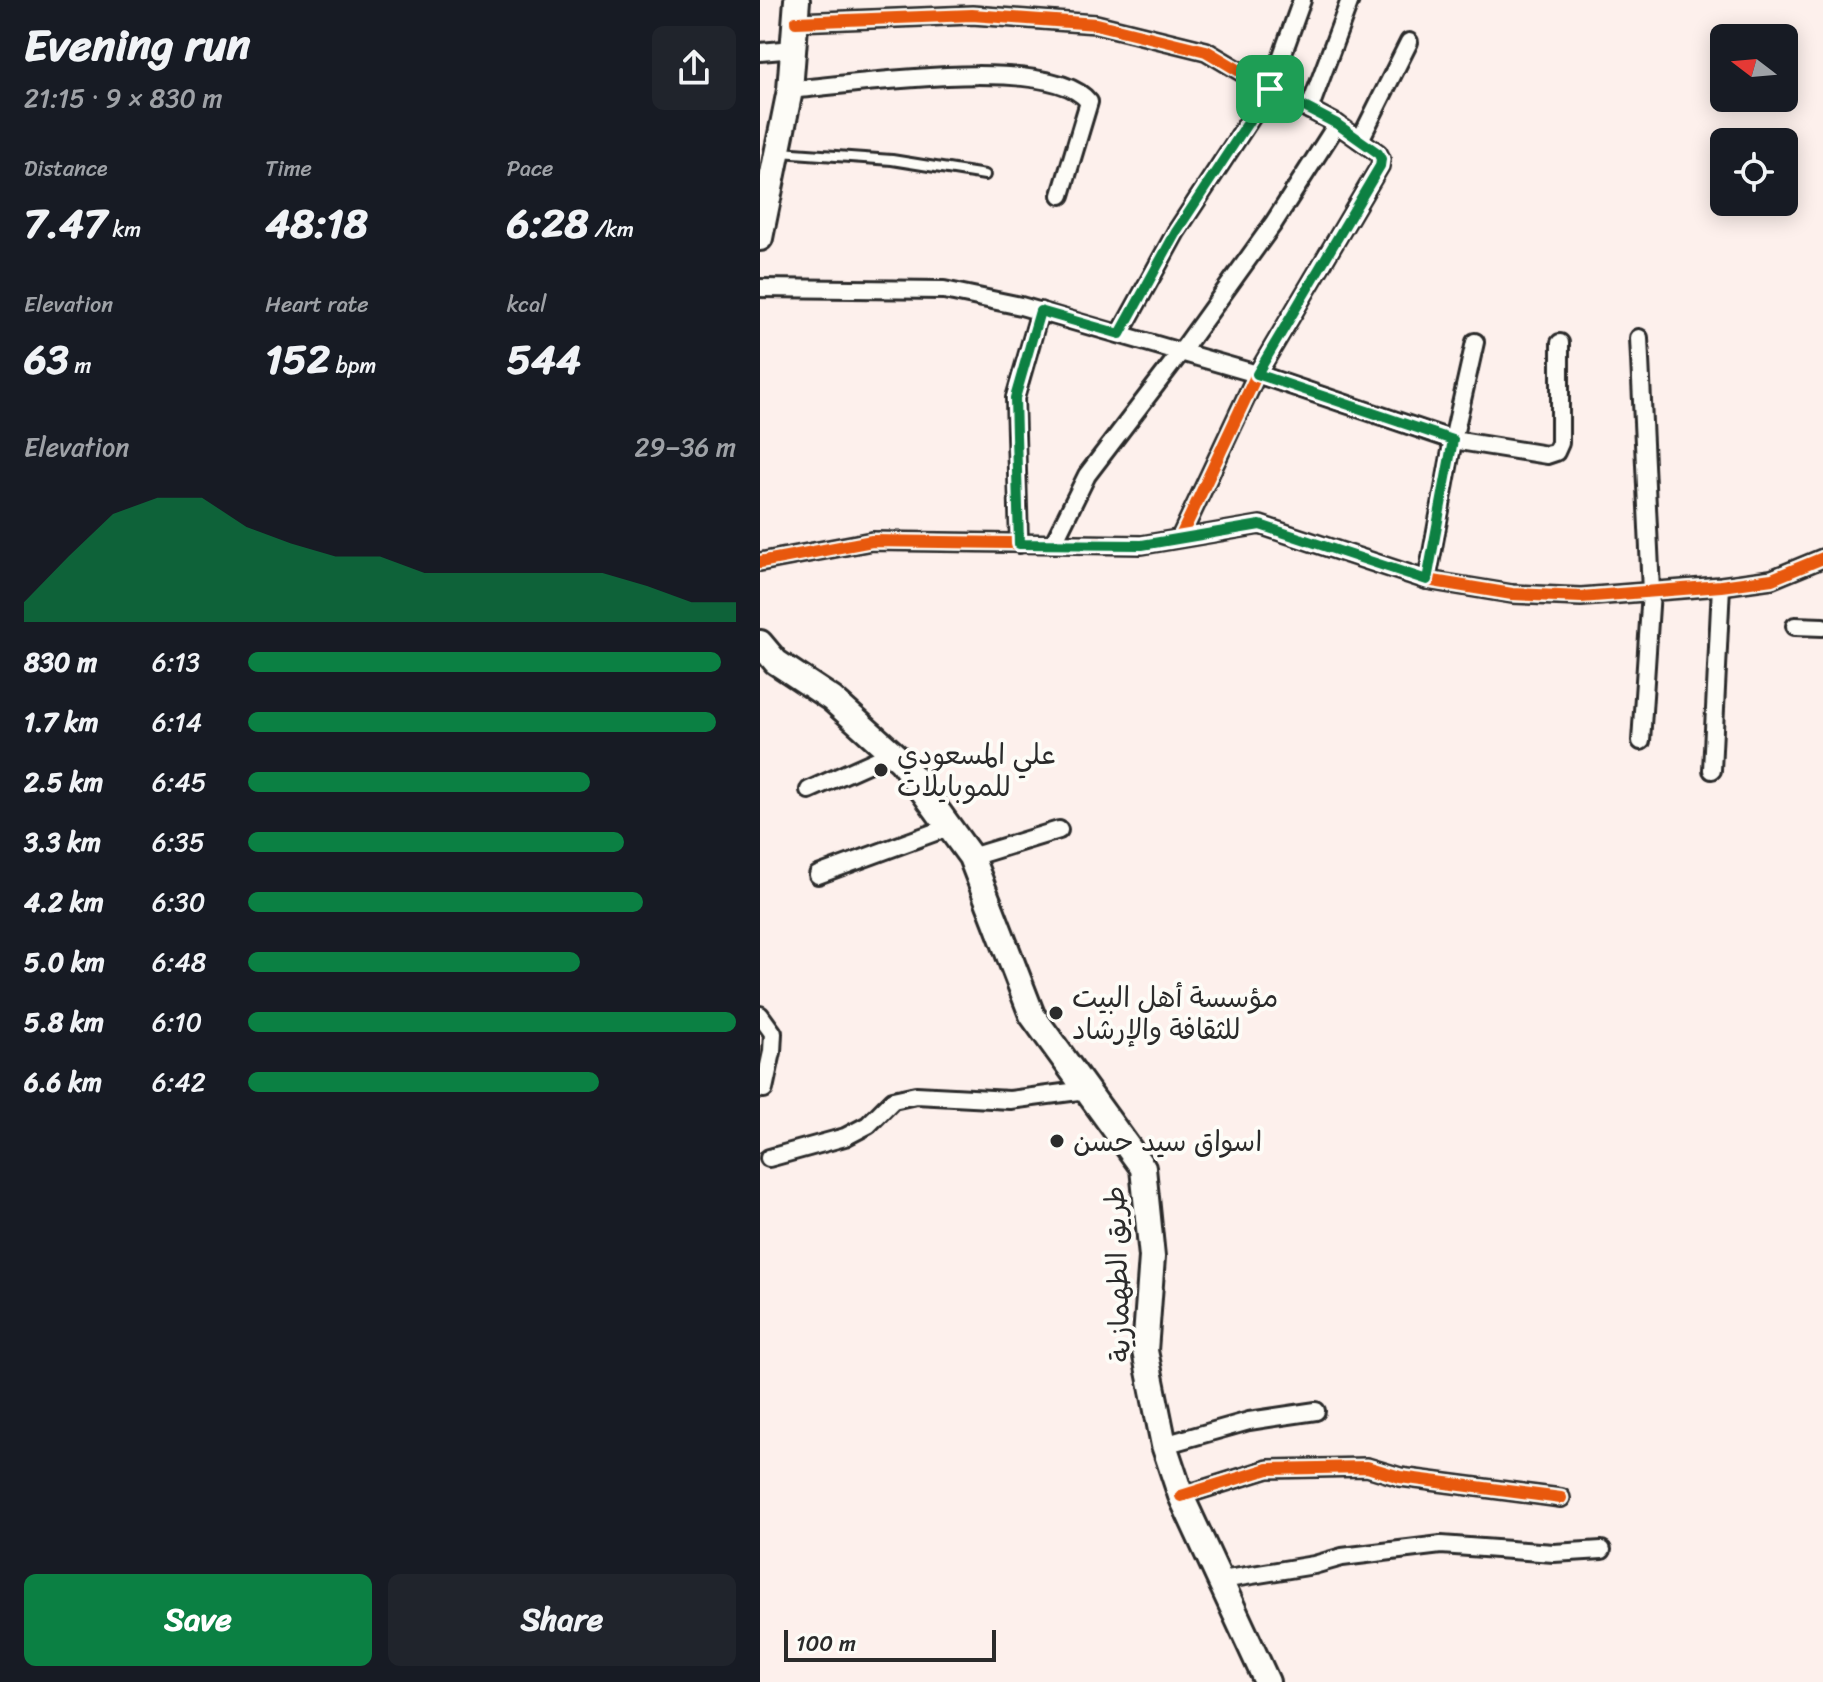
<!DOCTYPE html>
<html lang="en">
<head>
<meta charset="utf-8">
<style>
	:root { --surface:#171b24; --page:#20242c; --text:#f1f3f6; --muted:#9ea1a6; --accent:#0b8043 }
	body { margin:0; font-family:Sriracha,"Playpen Sans Arabic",sans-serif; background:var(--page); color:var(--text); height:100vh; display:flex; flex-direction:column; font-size:30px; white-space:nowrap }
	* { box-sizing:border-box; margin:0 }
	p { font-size:26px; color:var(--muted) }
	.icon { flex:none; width:44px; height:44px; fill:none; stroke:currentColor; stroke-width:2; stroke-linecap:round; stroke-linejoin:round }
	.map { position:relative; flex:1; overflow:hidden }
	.side { display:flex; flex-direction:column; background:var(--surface); width:760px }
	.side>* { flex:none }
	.needle { width:52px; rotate:286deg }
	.controls { position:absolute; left:950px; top:24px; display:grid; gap:16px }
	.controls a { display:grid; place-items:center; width:88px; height:88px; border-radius:12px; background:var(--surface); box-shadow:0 4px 20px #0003; font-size:40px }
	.scale { position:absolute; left:24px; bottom:20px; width:212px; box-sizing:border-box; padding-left:8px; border:4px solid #2b2b2b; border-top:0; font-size:22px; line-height:28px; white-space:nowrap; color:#2b2b2b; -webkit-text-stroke:6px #fdfcf7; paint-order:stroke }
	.pin { position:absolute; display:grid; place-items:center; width:68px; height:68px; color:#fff; margin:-34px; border-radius:16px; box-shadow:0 4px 12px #0006 }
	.round { display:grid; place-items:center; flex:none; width:84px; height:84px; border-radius:12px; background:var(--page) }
	.headline { display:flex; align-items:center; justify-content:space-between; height:136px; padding:0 24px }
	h1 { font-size:44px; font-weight:700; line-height:60px }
	.stats { display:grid; grid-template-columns:repeat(3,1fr); gap:12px; height:136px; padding:8px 24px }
	.stats div { display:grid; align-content:center }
	.stats b { font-size:40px; font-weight:700 }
	.stats small { font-size:22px; font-weight:400 }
	.stats p { font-size:22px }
	.chart { height:224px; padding:16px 24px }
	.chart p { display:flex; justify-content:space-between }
	.chart svg { width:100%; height:144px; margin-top:8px; fill:var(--accent); opacity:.7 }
	.primary-button { display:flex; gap:16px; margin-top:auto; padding:16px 24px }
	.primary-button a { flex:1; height:92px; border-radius:12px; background:var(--accent); color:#fff; font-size:32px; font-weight:700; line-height:92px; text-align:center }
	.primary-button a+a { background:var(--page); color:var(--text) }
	ul { padding:0 24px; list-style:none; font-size:26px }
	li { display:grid; grid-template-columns:128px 96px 1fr; align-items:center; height:60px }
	li i { height:20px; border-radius:10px; background:var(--accent) }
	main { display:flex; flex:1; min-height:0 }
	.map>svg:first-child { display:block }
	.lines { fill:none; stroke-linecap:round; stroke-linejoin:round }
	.service-casing { stroke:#2b2b2b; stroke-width:14 }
	.minor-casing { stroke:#2b2b2b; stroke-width:22 }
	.secondary-casing { stroke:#2b2b2b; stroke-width:30 }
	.service { stroke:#fdfcf7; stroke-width:8 }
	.minor { stroke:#fdfcf7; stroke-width:16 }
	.secondary { stroke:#fdfcf7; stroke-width:24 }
	.cycleway-casing { stroke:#fdfcf7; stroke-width:17 }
	.cycleway { stroke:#e8590c; stroke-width:12 }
	.route-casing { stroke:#fff; stroke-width:16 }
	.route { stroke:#0b8043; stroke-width:10 }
	.poi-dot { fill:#2b2b2b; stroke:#fdfcf7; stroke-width:3 }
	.labels { text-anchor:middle; stroke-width:8; stroke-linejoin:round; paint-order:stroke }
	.poi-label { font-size:28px; fill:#2b2b2b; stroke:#fdfcf7; text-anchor:start }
	.street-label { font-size:28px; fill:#2b2b2b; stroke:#fdfcf7 }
</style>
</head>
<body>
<main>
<section class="side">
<div class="headline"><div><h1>Evening run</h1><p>21:15 · 9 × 830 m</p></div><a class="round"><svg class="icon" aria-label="share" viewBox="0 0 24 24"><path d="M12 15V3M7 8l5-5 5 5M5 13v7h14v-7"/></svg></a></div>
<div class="stats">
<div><p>Distance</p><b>7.47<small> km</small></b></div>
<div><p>Time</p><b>48:18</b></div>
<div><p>Pace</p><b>6:28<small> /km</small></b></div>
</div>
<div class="stats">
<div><p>Elevation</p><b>63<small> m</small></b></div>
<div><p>Heart rate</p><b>152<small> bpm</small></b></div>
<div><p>kcal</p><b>544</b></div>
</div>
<div class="chart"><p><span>Elevation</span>29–36 m</p>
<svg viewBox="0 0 160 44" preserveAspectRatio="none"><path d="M0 44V38L10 24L20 11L30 6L40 6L50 15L60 20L70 24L80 24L90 29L100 29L110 29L120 29L130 29L140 33L150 38L160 38V44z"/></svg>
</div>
<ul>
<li><b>830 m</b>6:13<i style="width:97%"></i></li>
<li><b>1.7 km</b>6:14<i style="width:96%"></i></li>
<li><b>2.5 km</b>6:45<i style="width:70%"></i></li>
<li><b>3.3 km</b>6:35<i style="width:77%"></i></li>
<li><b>4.2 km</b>6:30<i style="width:81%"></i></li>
<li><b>5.0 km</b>6:48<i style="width:68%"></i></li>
<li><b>5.8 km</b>6:10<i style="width:100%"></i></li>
<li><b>6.6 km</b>6:42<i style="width:72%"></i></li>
</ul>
<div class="primary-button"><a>Save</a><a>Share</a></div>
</section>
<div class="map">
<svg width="1063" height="1682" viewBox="0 0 1063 1682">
	<rect width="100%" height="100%" fill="#fdf0ec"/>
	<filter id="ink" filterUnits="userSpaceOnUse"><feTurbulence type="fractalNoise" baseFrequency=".0125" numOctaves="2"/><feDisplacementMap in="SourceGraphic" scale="16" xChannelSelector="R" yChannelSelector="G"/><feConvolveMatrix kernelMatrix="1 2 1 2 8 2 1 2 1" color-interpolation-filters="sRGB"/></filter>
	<g filter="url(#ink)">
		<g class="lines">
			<g class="service-casing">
				<path id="service" d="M20 152 132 160 225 175"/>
			</g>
			<g class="minor-casing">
				<g id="minor">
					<path d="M36 22 212 15 336 24 446 51 510 89 577 124 618 153 621 159 620 166 497 374 420 538"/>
					<path d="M0 52 34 49"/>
					<path d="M30 90C89 85 293 53 329 102L301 195"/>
					<path d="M549 110 590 0"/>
					<path d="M600 140 649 42"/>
					<path d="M0 288 184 290 261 306 497 374 693 440 787 455 796 452 800 443V343"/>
					<path d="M360 334 416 232 510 89 542 0"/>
					<path d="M879 338 891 591 881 741"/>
					<path d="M259 544 255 398 280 311"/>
					<path d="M293 544 327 475 421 352 513 224 577 124"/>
					<path d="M0 562 112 541 382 545 500 525 667 580 752 594 821 597 961 586 1012 579 1063 558"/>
					<path d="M667 580 693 440 715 342"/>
					<path d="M1035 626 1063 627"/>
					<path d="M952 770 961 586"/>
					<path d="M49 790 132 753"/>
					<path d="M211 857 299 830"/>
					<path d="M58 875 189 827"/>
					<path d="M0 1015 13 1033 12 1052 4 1089"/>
					<path d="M9 1158 85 1137 108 1125 133 1100 156 1095 250 1100 326 1090"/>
					<path d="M404 1445 489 1421 556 1411"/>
					<path d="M421 1496 508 1469 607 1467 640 1477 801 1498"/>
					<path d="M461 1580 554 1565 582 1557 681 1545 794 1553 842 1550"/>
				</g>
			</g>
			<g class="secondary-casing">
				<g id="secondary">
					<path d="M0 238 30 90 37 0"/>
					<path d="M0 643 16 662 72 699 141 761 211 857 272 1015 383 1168 392 1257 385 1351 404 1445 421 1496 507 1682"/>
				</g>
			</g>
			<use href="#service" class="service"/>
			<use href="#minor" class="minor"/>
			<use href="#secondary" class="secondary"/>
			<g class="cycleway-casing">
				<g id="cycleway">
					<path d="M36 22 212 15 336 24 446 51 510 89 577 124 618 153 621 159 620 166 497 374 420 538"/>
					<path d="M0 562 112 541 382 545 500 525 667 580 752 594 821 597 961 586 1012 579 1063 558"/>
					<path d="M421 1496 508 1469 607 1467 640 1477 801 1498"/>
				</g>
			</g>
			<use href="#cycleway" class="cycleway"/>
		</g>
	</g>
	<g class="lines" filter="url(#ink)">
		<g class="route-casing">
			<path id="route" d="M510 89 577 124 618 153 621 159 620 166 497 374 693 440 667 580 500 525 382 545 259 544 255 398 280 311 360 334 416 232Z"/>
		</g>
		<use href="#route" class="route"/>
	</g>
	<g class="poi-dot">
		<circle cx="121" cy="770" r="8"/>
		<circle cx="296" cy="1013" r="8"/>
		<circle cx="297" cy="1141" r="8"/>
	</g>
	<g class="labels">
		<g class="poi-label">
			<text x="137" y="764">علي المسعودي<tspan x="137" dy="32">للموبايلات</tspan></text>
			<text x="312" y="1007">مؤسسة أهل البيت<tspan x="312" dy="32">للثقافة والإرشاد</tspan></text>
			<text x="313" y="1151">اسواق سيد حسن</text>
		</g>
		<g class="street-label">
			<text transform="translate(357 1274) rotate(-92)" y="10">طريق الطهمازية</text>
		</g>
	</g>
</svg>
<div class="controls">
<a><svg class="needle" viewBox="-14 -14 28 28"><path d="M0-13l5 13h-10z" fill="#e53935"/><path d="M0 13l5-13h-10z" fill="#9ea1a6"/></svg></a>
<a><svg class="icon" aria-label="locate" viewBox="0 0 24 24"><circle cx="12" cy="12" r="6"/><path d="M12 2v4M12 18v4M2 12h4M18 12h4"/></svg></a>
</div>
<div class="scale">100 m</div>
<div class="pin" style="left:510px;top:89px;background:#1e9e55"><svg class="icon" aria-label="arrive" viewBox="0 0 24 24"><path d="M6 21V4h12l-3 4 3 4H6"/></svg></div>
</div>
</main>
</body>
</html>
